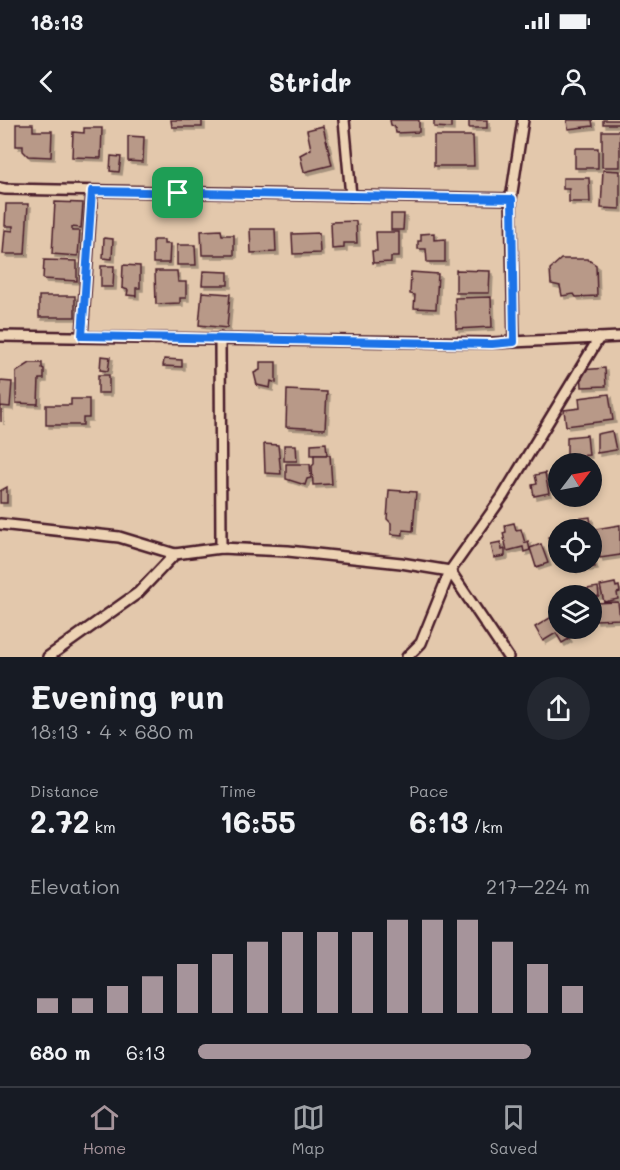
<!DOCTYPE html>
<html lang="en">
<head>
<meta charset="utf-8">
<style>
	:root { --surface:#171b24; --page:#242831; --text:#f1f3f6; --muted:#9ea1a6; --line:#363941; --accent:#a6949b }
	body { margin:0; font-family:Mali,sans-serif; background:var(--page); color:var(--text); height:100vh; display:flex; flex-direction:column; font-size:22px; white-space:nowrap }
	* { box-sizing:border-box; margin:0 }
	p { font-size:20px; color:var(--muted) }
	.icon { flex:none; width:33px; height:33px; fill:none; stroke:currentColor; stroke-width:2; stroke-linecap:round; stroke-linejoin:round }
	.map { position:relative; height:537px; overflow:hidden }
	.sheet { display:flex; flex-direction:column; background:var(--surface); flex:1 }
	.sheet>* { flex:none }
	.needle { width:39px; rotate:58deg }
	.buttons { position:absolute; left:548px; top:333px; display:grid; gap:12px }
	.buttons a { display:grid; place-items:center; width:54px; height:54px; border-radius:50%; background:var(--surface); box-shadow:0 3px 9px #0003; font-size:30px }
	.pin { position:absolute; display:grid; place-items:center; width:51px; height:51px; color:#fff; margin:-26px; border-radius:12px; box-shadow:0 3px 9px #0006 }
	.round { display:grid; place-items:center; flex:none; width:63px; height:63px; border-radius:32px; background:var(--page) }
	.head { display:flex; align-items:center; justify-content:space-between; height:102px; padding:0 30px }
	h1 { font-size:33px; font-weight:700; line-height:45px }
	.metrics { display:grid; grid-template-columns:repeat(3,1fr); gap:9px; height:102px; padding:6px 30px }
	.metrics div { display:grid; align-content:center }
	.metrics b { font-size:30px; font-weight:700 }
	.metrics small { font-size:16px; font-weight:400 }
	.metrics p { font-size:16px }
	.chart { height:168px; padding:12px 30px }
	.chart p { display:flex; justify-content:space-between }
	.chart svg { width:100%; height:108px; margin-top:6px; stroke:var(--accent); stroke-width:6 }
	ul { padding:0 30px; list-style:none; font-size:20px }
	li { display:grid; grid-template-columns:96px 72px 1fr; align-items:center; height:45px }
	li i { height:15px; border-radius:8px; background:var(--accent) }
	.status { display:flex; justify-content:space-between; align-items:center; height:42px; padding:0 30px; background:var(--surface); direction:ltr }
	.status svg { height:16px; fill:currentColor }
	header { display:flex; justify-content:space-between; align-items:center; height:78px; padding:0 30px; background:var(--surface); font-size:27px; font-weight:700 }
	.dock { display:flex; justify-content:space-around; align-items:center; height:84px; border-top:2px solid var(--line); background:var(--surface); font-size:16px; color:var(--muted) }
	.dock a { display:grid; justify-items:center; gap:3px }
	.dock .active { color:var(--accent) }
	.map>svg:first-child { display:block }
	.building { fill:#b89988; stroke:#4a1f2b; stroke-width:1.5; filter:url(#shadow) }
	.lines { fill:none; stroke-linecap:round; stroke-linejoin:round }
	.street-casing { stroke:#4a1f2b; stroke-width:14 }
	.street { stroke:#edd3b4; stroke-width:9 }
	.route-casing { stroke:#fff; stroke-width:12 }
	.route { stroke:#1a73e8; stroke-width:8 }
</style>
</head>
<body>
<div class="status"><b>18:13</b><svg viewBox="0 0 49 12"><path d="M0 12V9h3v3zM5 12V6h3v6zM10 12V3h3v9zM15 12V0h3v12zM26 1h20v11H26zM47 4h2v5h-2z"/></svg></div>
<header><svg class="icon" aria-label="back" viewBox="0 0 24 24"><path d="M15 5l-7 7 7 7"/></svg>Stridr<svg class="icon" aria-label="person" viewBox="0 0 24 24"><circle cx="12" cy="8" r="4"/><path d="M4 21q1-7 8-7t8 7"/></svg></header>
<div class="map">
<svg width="620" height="537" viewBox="0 0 620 537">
	<defs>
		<filter id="shadow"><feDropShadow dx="3" dy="3" stdDeviation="0" flood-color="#0004"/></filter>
	</defs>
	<rect width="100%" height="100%" fill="#e3c8ac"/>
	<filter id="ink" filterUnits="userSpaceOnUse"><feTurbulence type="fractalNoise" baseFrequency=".0167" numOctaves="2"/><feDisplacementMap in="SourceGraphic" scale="12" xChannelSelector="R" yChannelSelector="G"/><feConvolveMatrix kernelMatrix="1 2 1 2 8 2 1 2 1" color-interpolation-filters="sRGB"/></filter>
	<g filter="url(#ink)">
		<g class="building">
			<path d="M171 0H202V7H172Z"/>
			<path d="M390 0H419V12L396 13 395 7 391 5Z"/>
			<path d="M434 0H451V8L434 7Z"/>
			<rect x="469" y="0" width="18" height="8"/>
			<path d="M567 0H592L593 6 568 9Z"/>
			<rect x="603" y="0" width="17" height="4"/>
			<path d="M16 4H33V11H52L51 37 28 36 23 31V26H16Z"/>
			<path d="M323 6 332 45 304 52 300 35 311 29 307 10Z"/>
			<path d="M84 8H102L101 38 72 37 73 12 84 13Z"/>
			<rect x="602" y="11" width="18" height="36"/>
			<path d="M128 16 144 17 143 42 128 41Z"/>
			<path d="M434 16H473L474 46H434Z"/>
			<rect x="575" y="28" width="23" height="20"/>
			<path d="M111 36 121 37 119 52 110 51Z"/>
			<path d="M603 50 620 51V89L601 88Z"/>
			<path d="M563 58H589L590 82H569V69H563Z"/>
			<path d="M55 82 83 83 81 108 72 107V111H80L78 136 52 134Z"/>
			<path d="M6 84H28L25 134H3L5 110 13 111V106H5Z"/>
			<path d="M391 94H404L403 110H391Z"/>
			<path d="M356 101 357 123H344V128L332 129 331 102Z"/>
			<path d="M250 109H275L276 132 251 133Z"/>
			<path d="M221 110 222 115H234V135H202L201 111Z"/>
			<path d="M376 112H399V137H391V142L373 143 372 131H377Z"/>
			<path d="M319 113 320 133 293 134 292 114Z"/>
			<path d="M434 113V120L445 119V142H427L426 129H418V121H421V114Z"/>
			<path d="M104 118 113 119 112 139 103 138Z"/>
			<path d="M153 120H164V124H170L169 143H153Z"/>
			<path d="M177 125H195L196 145H177Z"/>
			<path d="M561 139H587L596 145 597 176 576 177 574 174 562 176 560 166 551 164 550 149Z"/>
			<path d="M44 140 77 141V161L43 159Z"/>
			<path d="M123 145 140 146V168H136V176L127 175 128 170 122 168Z"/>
			<path d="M101 146H114L113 167H101Z"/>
			<path d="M456 150 490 151 489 173H456Z"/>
			<path d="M155 151H177L178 162H186V178H180V183L156 184Z"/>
			<path d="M203 151 228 152V165H202Z"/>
			<path d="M411 152 438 154 436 189 414 188 415 175 410 174Z"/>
			<path d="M202 172 230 174 227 208 199 205Z"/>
			<rect x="39" y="176" width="36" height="21"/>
			<path d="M491 177 492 207 456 209 455 178Z"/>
			<path d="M101 236 110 237 108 251 100 250Z"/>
			<path d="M164 239 182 240V247L163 246Z"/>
			<path d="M260 242H276V263L271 261 270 268 257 265 254 253 260 250Z"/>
			<path d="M30 243H42V248L44 249V259H39L38 284 16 283V252Z"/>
			<path d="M605 248 606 266 582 267 581 250Z"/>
			<rect x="98" y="255" width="11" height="18"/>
			<path d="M0 261 12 262 10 287 1 286V302Z"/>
			<path d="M287 270 327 272 325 309 286 307Z"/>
			<path d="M609 274 613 300 566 306 564 290 580 288 579 278Z"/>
			<path d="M71 279H89V298H83V305H46V285H71Z"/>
			<path d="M612 311 616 330 597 333V314Z"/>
			<path d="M587 315 589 335 567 337V317Z"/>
			<path d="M326 323 327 335H311V324Z"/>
			<path d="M264 324 278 325 281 354 265 353Z"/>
			<path d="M284 325H296L297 341H284Z"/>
			<path d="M314 335H330L332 364 313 365 312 346 314 344Z"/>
			<path d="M286 344H310L311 358 307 359 305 365 286 359Z"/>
			<path d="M545 353 549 373 534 376 532 365 537 364 535 355Z"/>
			<path d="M7 367V383H0V371Z"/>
			<path d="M389 370 416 372 413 411 403 410V415L391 414V403L387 399Z"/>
			<path d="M590 397 593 423 591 424V410H569L567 400Z"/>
			<path d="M514 403 516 410 521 409 525 423 528 421 530 430 524 432 523 427 507 431 503 413 506 412 505 405Z"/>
			<path d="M620 405V435L600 438 595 409Z"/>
			<path d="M558 415V432L552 433 548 417Z"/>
			<path d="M501 422 502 430 505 429V436L494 438 491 424Z"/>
			<path d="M541 424 548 443 536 447 530 428Z"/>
			<path d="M591 433 595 447 574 450 573 442H591Z"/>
			<path d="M615 463 616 467 619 466 620 472 617 473 618 479 604 482 600 466Z"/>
			<path d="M598 467 599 476 591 478V476H587L586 469Z"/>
			<rect x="564" y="471" width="8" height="5"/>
			<path d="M618 482 620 499 595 500 594 483Z"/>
			<path d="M558 493V508H568L564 511 569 519 562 523 556 513 543 521 535 507Z"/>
		</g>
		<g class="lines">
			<g class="street-casing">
				<g id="street">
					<path d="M344 0 351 76"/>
					<path d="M0 68 5 69 511 79"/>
					<path d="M0 216 492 223 620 217"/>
					<path d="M82 216 92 71"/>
					<path d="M220 218 221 428"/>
					<path d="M514 222 511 79 523 0"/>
					<path d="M0 404 119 417 175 434 221 428 288 431 401 443 450 451 508 537"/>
					<path d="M48 537 138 473 175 434"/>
					<path d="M407 537 421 523 450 451 503 376 599 218"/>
				</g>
			</g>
			<use href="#street" class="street"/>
		</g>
	</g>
	<g class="lines" filter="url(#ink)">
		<g class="route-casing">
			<path id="route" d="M92 71 512 79 514 222 492 224 82 216Z"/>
		</g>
		<use href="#route" class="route"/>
	</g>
</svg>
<div class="buttons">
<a><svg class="needle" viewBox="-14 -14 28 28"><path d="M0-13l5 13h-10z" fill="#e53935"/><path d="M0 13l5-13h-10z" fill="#9ea1a6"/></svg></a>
<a><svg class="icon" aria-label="locate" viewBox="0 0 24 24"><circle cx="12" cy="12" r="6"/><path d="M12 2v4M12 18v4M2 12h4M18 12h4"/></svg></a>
<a><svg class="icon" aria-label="layers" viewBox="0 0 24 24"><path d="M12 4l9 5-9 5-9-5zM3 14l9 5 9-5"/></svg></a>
</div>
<div class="pin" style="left:178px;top:73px;background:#1e9e55"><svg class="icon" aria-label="arrive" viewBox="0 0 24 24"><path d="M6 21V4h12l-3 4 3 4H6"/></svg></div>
</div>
<section class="sheet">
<div class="head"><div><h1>Evening run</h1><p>18:13 · 4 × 680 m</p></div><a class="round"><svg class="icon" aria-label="share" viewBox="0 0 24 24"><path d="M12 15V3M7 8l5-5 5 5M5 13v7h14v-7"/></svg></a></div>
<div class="metrics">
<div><p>Distance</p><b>2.72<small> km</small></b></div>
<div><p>Time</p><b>16:55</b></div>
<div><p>Pace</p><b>6:13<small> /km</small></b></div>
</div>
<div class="chart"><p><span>Elevation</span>217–224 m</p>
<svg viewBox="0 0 160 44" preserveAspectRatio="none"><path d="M5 44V38M15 44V38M25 44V33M35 44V29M45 44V24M55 44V20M65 44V15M75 44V11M85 44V11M95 44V11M105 44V6M115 44V6M125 44V6M135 44V15M145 44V24M155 44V33"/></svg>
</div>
<ul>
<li><b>680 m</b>6:13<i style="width:85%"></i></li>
</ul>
</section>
<nav class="dock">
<a class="active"><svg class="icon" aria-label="home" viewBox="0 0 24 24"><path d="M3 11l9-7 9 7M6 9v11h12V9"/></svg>Home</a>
<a><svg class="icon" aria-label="map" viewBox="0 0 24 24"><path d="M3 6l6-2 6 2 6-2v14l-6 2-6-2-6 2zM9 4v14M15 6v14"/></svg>Map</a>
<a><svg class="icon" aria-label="saved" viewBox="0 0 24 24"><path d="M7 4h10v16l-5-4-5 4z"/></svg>Saved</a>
</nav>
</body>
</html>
